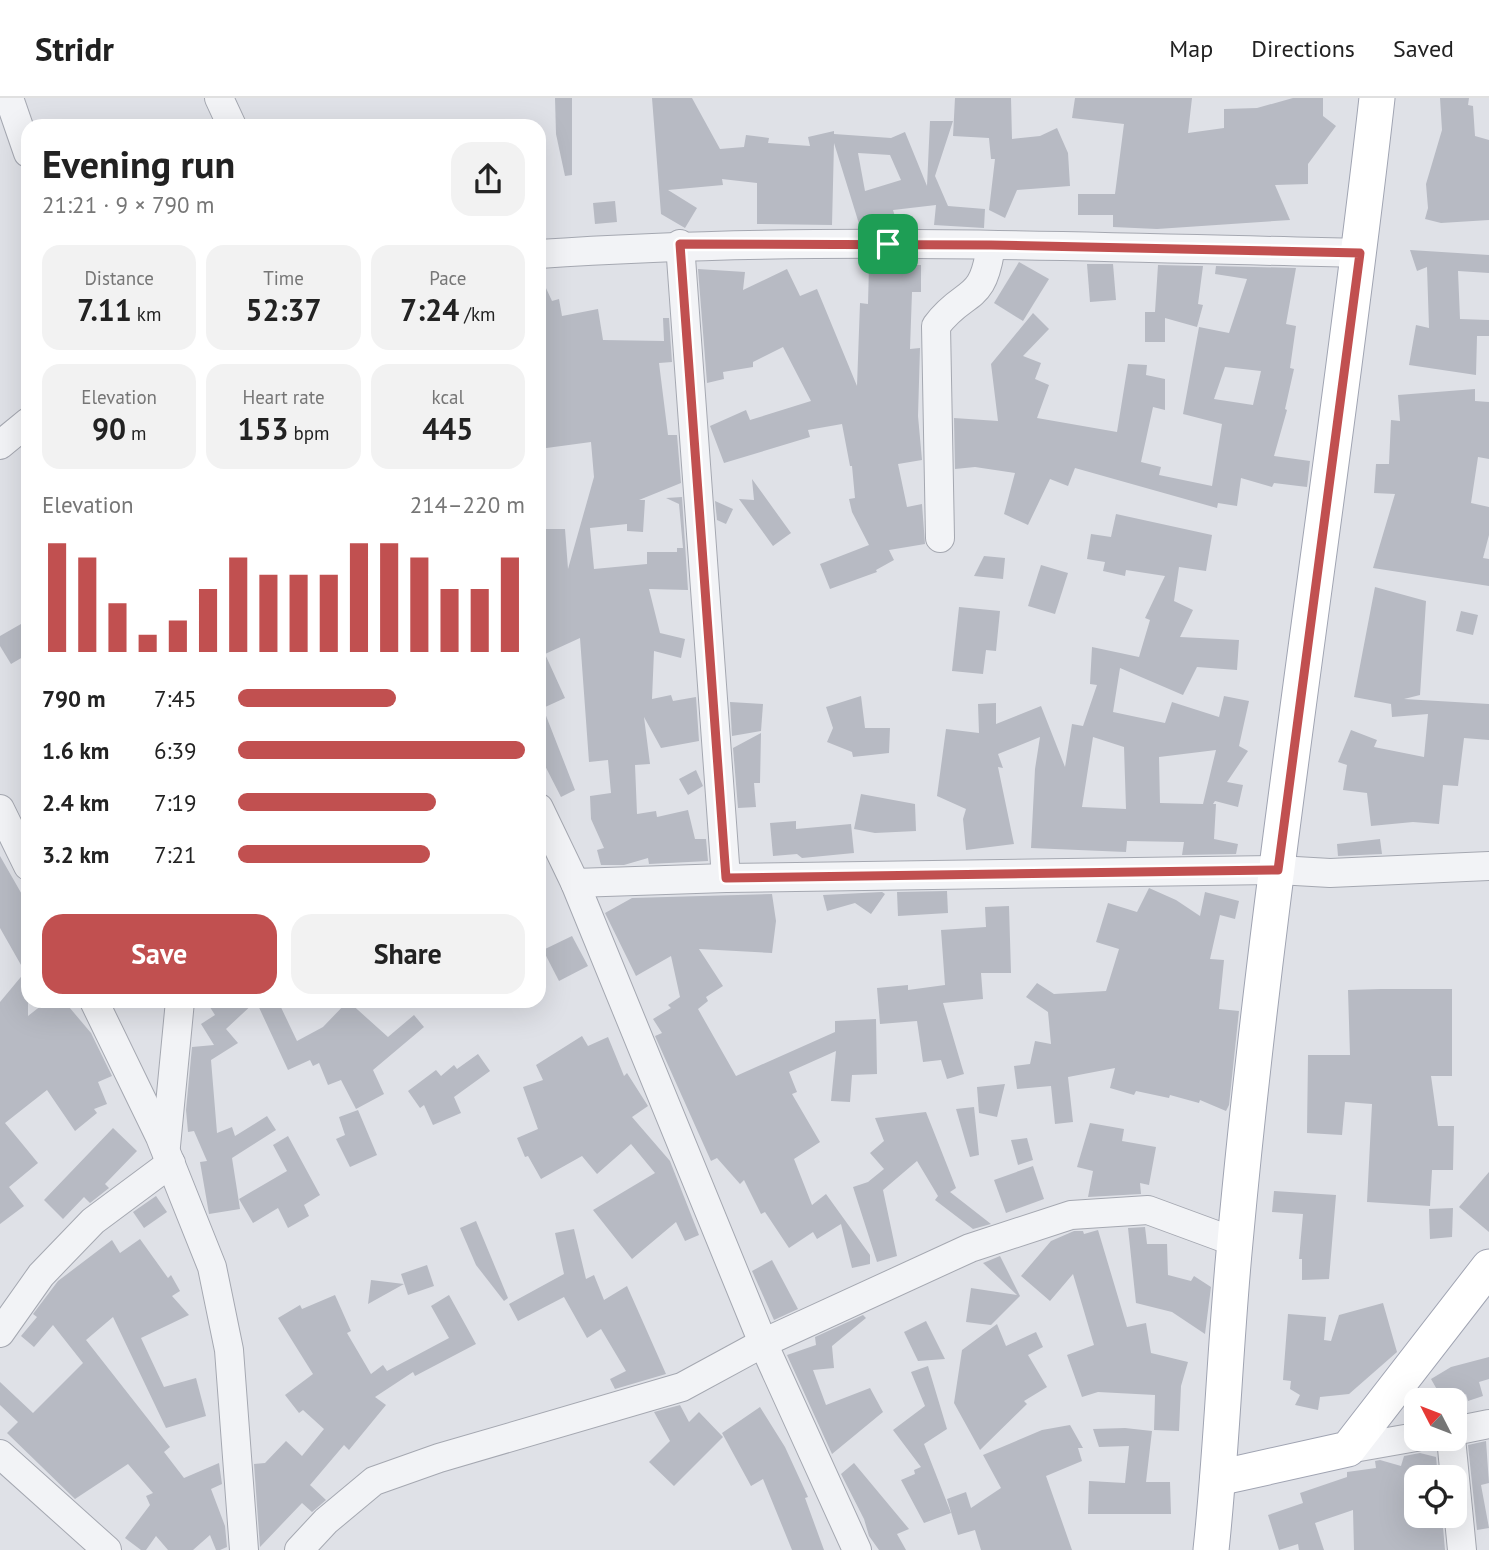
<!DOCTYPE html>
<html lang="en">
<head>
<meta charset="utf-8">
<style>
	:root { --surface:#fff; --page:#f2f2f2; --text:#222; --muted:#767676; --line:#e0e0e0; --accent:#c15050 }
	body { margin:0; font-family:"PT Sans",sans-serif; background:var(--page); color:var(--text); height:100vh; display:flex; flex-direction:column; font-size:26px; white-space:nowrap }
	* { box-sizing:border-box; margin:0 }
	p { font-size:23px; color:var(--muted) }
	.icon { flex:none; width:38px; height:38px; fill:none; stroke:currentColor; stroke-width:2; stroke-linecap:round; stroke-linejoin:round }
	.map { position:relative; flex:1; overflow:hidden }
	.panel { position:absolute; left:21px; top:21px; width:525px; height:889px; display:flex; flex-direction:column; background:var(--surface); border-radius:21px; box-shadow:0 7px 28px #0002 }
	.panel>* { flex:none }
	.needle { width:46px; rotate:312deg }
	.tools { position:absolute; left:1404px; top:1290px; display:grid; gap:14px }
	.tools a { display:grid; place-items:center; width:63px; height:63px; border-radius:14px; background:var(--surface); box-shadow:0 7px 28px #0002; font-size:35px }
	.pin { position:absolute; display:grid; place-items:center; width:60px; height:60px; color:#fff; margin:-30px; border-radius:14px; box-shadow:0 4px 10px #0006 }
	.round { display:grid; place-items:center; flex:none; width:74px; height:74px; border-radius:21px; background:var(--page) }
	.head { display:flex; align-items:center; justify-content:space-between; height:119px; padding:0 21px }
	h1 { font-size:38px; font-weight:800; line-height:52px }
	.figures { display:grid; grid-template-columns:repeat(3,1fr); gap:10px; height:119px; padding:7px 21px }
	.figures div { display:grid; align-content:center; border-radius:18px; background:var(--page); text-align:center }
	.figures b { font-size:30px; font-weight:800 }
	.figures small { font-size:19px; font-weight:400 }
	.figures p { font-size:19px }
	.chart { height:196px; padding:14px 21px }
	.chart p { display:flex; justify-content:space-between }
	.chart svg { width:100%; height:126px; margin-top:7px; stroke:var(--accent); stroke-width:6 }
	.cta { display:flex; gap:14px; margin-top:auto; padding:14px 21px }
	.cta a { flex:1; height:80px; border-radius:21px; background:var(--accent); color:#fff; font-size:28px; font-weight:800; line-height:80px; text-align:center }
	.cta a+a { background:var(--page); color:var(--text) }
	ul { padding:0 21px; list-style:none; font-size:23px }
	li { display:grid; grid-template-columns:112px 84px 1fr; align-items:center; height:52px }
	li i { height:18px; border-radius:9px; background:var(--accent) }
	header { display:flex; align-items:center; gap:42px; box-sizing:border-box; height:98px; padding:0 35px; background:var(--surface); border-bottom:2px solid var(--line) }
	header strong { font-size:33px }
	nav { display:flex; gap:38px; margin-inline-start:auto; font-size:24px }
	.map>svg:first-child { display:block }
	.building { fill:#b7bac3; fill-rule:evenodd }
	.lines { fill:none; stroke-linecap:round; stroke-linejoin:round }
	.minor-casing { stroke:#a5a8b1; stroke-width:30 }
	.major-casing { stroke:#a0a4b2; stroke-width:37 }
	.minor { stroke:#f2f3f6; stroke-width:28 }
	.major { stroke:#fff; stroke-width:35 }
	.route-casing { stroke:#fff; stroke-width:14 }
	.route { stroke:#c15050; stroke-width:9 }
</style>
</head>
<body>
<header>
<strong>Stridr</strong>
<nav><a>Map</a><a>Directions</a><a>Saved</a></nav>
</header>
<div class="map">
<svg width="1489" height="1452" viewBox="0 0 1489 1452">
	<rect width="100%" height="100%" fill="#dfe1e7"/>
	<g class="building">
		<path d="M555 0H572V77L565 78 556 36Z"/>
		<path d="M652 0H692L720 51 744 49 746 37 769 40 768 45 810 48 808 39 834 33V36L891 40 905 34 927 88 930 23H953L935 78 948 108 985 111 984 130 934 127 936 107 893 112 897 125 885 129H860L834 45 832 127 757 126V85L722 81 723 87 668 92 697 110 685 130 661 116ZM858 55 890 57 901 82 865 93Z"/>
		<path d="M955 0H1011L1012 41 1040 38 1057 30 1068 55 1070 88 1017 92 1005 120 989 112 995 61H991L989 40 953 38Z"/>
		<path d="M1075 0H1192L1188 35 1224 30V11L1257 10 1293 0H1323V18L1336 28 1308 66V86L1275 87 1290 122 1157 131 1113 129V117H1078V96H1115L1124 26 1072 20Z"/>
		<path d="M1440 0H1469L1468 7 1473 8 1475 38 1489 42V122L1441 125 1425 121 1428 110 1426 86 1442 32Z"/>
		<path d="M615 103 617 124 595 126 593 105Z"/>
		<path d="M1410 152 1489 157V175L1458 173 1460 221 1489 222V238H1477L1476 277 1409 267 1416 227 1429 230 1427 169 1417 173Z"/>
		<path d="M1019 164 1049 181 1023 223 994 205Z"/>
		<path d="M1087 166H1113L1116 202 1090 204Z"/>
		<path d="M869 167H921V194H912L910 251 920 250 918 318 922 362 898 366 907 409 922 406 925 446 889 452 894 462 876 472 877 474 830 491 820 466 869 447 852 414 849 401 855 400 852 368H850L842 326 808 332 810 339 724 365 710 328 746 312 750 322 811 303 783 249 753 264V269L723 274 724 281 707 285 698 171 745 174 743 192 787 171 800 198 817 191 857 288 860 205 868 206Z"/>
		<path d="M1158 167 1203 168 1198 206 1203 207 1197 229 1165 220V244H1145V214H1155Z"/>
		<path d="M1216 168 1296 170 1286 226 1296 228 1290 270 1294 271 1285 311 1287 312 1274 358 1310 363 1307 389 1274 385 1272 389 1241 380 1237 408 1218 405 1217 410 1075 370 1068 388 1050 381 1028 427 1004 416 1015 375 975 369 955 371 954 320 998 323 991 266 1033 215 1049 231 1023 258 1041 265 1035 281 1049 287 1037 320 1117 334 1128 266 1147 267 1146 277 1165 281V312L1153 309 1141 364 1161 369 1159 377 1212 388 1222 326 1183 316 1199 229 1229 235 1247 181 1215 176ZM1225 269 1261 273 1253 307 1214 301Z"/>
		<path d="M539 175 552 203 559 201 562 218 598 211 603 242 664 243 663 220H669L672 264 659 265 668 337H677L681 385 639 402H645L643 434 627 433V426L590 430 594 471 647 466V454H677V450H683L679 406 666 400 682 399 688 492 649 491 660 535 685 541 681 560 654 553 652 601 671 597 673 603 696 599 699 643 661 650 644 619 650 666 635 667 637 716 656 713 657 719 688 712 695 741H706L708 763 649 766 648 760 624 767H601L597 752 604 750 591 721 590 698 611 695 608 662 589 664 580 540 545 556 565 600 543 610 575 692 561 699 539 656V507L543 516 540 431H565L568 471 594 379 591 344 539 351Z"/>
		<path d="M1475 291V303L1489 304V361L1478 359 1471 405 1489 409V437L1483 460 1489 461V488L1373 470 1395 396 1374 395 1376 366H1389L1391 322 1400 323 1398 297Z"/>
		<path d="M752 381 791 435 773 448 739 401 754 402Z"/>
		<path d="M715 403 733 411 726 426 717 422Z"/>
		<path d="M1116 416 1212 437 1206 473 1179 469 1174 503 1193 512 1180 539 1239 542 1237 572 1197 569 1183 597 1120 570 1113 614 1165 625 1172 604 1219 619 1224 598 1249 603 1239 648 1248 653 1227 684 1243 687 1238 709 1215 703 1213 706H1216L1214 741 1238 746 1236 756 1182 757 1184 744 1127 743 1126 754 1031 750 1035 671 1040 639 998 656 1003 670 998 669 1014 746 966 752 963 721 966 711 937 698 946 631 979 635 978 606 996 605V626L1041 608 1065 669 1072 626 1083 628 1097 587 1090 586 1092 549 1139 559 1150 522 1145 520 1165 478 1126 472 1125 478 1103 473 1105 464 1087 461 1091 436 1111 439ZM1093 639 1124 649 1126 711 1082 709ZM1216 652 1203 706 1160 705 1159 659Z"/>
		<path d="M984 458 1005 460 1003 481 974 478Z"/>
		<path d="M1041 467 1068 475 1055 516 1028 508Z"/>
		<path d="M1375 489 1426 503 1420 597 1404 601 1489 606V642L1464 640 1458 688 1443 687 1439 726 1413 724 1371 728 1367 695 1343 692 1347 667 1338 664 1351 632 1377 642 1374 649 1424 659 1428 616 1392 619 1391 606 1354 599Z"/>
		<path d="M959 509 1000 513 996 553 986 552 983 576 952 573Z"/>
		<path d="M1461 513 1478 517 1473 537 1456 533Z"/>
		<path d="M28 522V556L11 566 0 548V538Z"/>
		<path d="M861 598 865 630H890L889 655 853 659 852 654 827 644 833 630 826 609Z"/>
		<path d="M730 604 763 606 761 633 732 638Z"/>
		<path d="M761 635 760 685H754L756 709 738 710 733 650Z"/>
		<path d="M696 672 703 688 688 697 679 681Z"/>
		<path d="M861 696 915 706 916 733 875 735 854 731Z"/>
		<path d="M796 723V731L851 726 854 755 802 760 797 756 773 758 770 725Z"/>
		<path d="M1380 741 1382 756 1338 758 1337 746Z"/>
		<path d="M0 758 28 807V918L47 903H64L91 935 112 978 98 984 107 1006 94 1011 97 1015 75 1033 47 992 5 1025 38 1065 9 1089 24 1108 0 1126V904L25 874 0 830Z"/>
		<path d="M1149 790 1176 802 1200 818 1205 794 1239 803 1235 821 1220 817 1210 861 1224 862 1219 911 1239 913 1229 1007 1226 1013 1200 1002 1199 1005 1170 997 1169 1000 1136 993 1134 997 1110 990 1115 970 1068 979 1073 1024 1055 1026 1051 988 1017 991 1014 968 1030 966 1035 943 1051 946 1048 914 1026 899 1037 885 1054 896 1106 893 1119 851 1096 844 1108 805 1137 814Z"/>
		<path d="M947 793 948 815 898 818 897 794Z"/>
		<path d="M882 794 885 796 871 816 855 805 827 813 823 797Z"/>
		<path d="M772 796 776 823 772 855 699 851 723 888 706 899 708 903 698 911 736 978 835 934V923L876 921 877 976 852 977 850 1004 831 1003 836 953 789 974 797 994 792 996 820 1044 794 1061 812 1107 826 1096 870 1157V1166L852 1170 841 1126 817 1141 813 1134 789 1150 765 1114 761 1116 744 1082 740 1086 717 1060 711 1063 655 938 662 935 653 921 671 910 668 907 680 899 671 858 636 878 605 815 632 800Z"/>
		<path d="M1009 808 1011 875H981L983 901 943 905 964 976 947 981 941 962 923 964 917 923 880 926 877 890 908 887V892L945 887 941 832 986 829 985 809Z"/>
		<path d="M572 838 588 868 559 883 543 852Z"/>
		<path d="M1381 891H1452V978H1431L1438 1028H1454L1453 1072H1432L1430 1108 1367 1104 1372 1006 1345 1004 1342 1037 1307 1035 1308 957H1350L1348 892Z"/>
		<path d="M206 903H278L297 943 323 929 348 903 388 939 414 917 424 929 373 972 384 996 356 1011 341 982 328 987 319 965 313 968 310 962 288 972 256 903 226 931 238 945 211 962 217 1035 232 1029 235 1038 267 1018 276 1032 232 1060 240 1111 209 1116 200 1064 207 1063 194 1033 188 1034 186 1012 192 949 214 947 201 926 215 917Z"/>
		<path d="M582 938 588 948 608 939 624 978 627 975 648 1008 632 1019 670 1063 699 1137 685 1143 676 1124 632 1161 593 1112 655 1075 631 1046 597 1076 582 1058 541 1081 528 1058 525 1059 517 1040 538 1031 523 989 543 982 536 967Z"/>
		<path d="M478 956 490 973 454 999 461 1015 433 1027 424 1007 420 1010 408 993 436 972 441 978 454 967 457 971Z"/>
		<path d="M1005 986 997 1019 979 1015 977 989Z"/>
		<path d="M974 1009 979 1057 970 1059 956 1011Z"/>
		<path d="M358 1012 377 1057 350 1069 336 1041 345 1037 339 1019Z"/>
		<path d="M926 1014 956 1090 950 1094 991 1126 973 1131 935 1102 938 1098 917 1063 883 1092 897 1158 877 1164 853 1089 868 1084 884 1071 870 1055 884 1043 875 1020Z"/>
		<path d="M1090 1025 1124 1031 1122 1043 1156 1049 1149 1087 1140 1085 1141 1096 1088 1099 1093 1073 1077 1069Z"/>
		<path d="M113 1030 137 1053 105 1086 109 1090 90 1105 84 1099 63 1121 44 1102Z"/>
		<path d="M288 1038 320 1097 304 1107 309 1118 288 1130 278 1110 253 1125 239 1101 287 1073 273 1047Z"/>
		<path d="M1027 1040 1033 1062 1018 1067 1011 1042Z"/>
		<path d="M1033 1068 1044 1101 1006 1115 994 1082Z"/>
		<path d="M1489 1074V1134L1459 1109Z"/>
		<path d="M1274 1093 1336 1097 1329 1181 1302 1182V1161H1299L1303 1116 1272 1114Z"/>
		<path d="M156 1098 167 1114 144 1130 133 1114Z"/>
		<path d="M1453 1110 1452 1139 1430 1141 1429 1111Z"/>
		<path d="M476 1123 508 1200 504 1203 476 1167 460 1130Z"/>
		<path d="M1145 1129 1147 1146H1167L1168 1177 1191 1183 1194 1178 1211 1189 1205 1236 1172 1214 1136 1205 1128 1130Z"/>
		<path d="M574 1131 586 1181 594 1177 604 1202 627 1188 666 1276 615 1291 610 1281 626 1273 601 1231 587 1240 564 1199 518 1223 509 1206 564 1176 555 1135Z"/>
		<path d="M1098 1132 1127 1229 1146 1225 1151 1255 1188 1264 1181 1288 1179 1333 1154 1332 1155 1297 1098 1294 1082 1299 1067 1257 1094 1247 1073 1176 1050 1203 1021 1178 1051 1143 1074 1133H1083L1084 1136Z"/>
		<path d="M140 1141 168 1180 171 1177 180 1193 172 1198 189 1217 141 1240 164 1289 196 1280 206 1318 166 1330 113 1219 86 1242 170 1349 164 1354 184 1380 219 1365 222 1386 211 1391 225 1428 227 1449 220 1452H216L210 1437 193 1452H168L156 1438 146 1452H141L125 1440 150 1407 146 1398 153 1395 128 1366 75 1401 7 1335 18 1324 0 1307V1284L33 1315 83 1265 53 1227 34 1249 21 1238 37 1219 33 1216 58 1183 112 1142 120 1155Z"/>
		<path d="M1000 1158 1020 1198 991 1227 966 1224 971 1190 1017 1197 983 1165Z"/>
		<path d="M772 1162 798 1211 774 1222 752 1173Z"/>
		<path d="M427 1167 434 1188 408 1197 401 1176Z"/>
		<path d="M371 1182 404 1186 368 1206Z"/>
		<path d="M335 1197 351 1233 347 1235 371 1276 383 1267 387 1273 449 1240 431 1208 449 1197 476 1246 415 1278 413 1274 375 1299 386 1307 349 1352 344 1347 310 1387 326 1402 312 1414 302 1405 260 1449 254 1366 265 1365 286 1343 302 1358 324 1331 303 1312 299 1315 285 1297 313 1276 278 1220 300 1207 302 1211Z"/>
		<path d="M1383 1205 1397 1254 1349 1296 1320 1299 1318 1312 1295 1307 1300 1297 1290 1291 1291 1283 1283 1282 1288 1216 1326 1219 1324 1242 1331 1243 1339 1217Z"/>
		<path d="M863 1217 866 1220 832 1248 834 1270 813 1272 826 1307 870 1290 883 1314 832 1356 787 1257 816 1247 815 1239Z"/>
		<path d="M926 1223 945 1261 918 1263 904 1234Z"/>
		<path d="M997 1226 1006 1248 1036 1234 1043 1249 1028 1257 1047 1289 1024 1303 1027 1306 980 1352 954 1305 962 1252Z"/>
		<path d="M1489 1259V1281L1479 1284 1483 1298 1468 1303 1466 1296 1456 1302H1443L1431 1281 1451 1269Z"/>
		<path d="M928 1268 947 1331 924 1346 951 1415 924 1425 901 1382 915 1376 914 1372 921 1369 893 1332 925 1308 911 1274Z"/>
		<path d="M680 1307 689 1324 699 1314 723 1339 674 1388 649 1364 670 1343 654 1314Z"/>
		<path d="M760 1309 785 1349 808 1399 805 1400 824 1452H792L763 1381 751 1388 722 1335Z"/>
		<path d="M1070 1327 1083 1350H1078L1082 1363 1046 1378 1072 1452H981L975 1432 958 1437 947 1401 966 1394 971 1410 1001 1390 983 1357 1042 1332Z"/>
		<path d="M1125 1330 1152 1333 1146 1384H1170L1171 1416H1088L1089 1383 1125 1385 1129 1348 1099 1349 1093 1331Z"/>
		<path d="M1486 1343 1489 1385 1481 1387 1489 1430 1477 1432 1468 1347Z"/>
		<path d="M1420 1355 1436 1359 1438 1379H1416V1418H1442L1445 1452H1354L1353 1412 1315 1425 1324 1452H1299L1298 1446 1279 1452 1268 1417 1303 1405 1300 1395 1347 1379V1374L1376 1370 1375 1363 1380 1362 1401 1368 1404 1358Z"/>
		<path d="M854 1365 909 1431 897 1436 906 1452H879L869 1438 864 1421 841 1376Z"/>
	</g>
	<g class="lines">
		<g class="minor-casing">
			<g id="minor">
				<path d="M9 0 28 55"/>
				<path d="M219 0 232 28"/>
				<path d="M680 146 726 780"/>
				<path d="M539 156C812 137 1086 149 1360 155"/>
				<path d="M0 347 28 324"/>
				<path d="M940 440 936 228C965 189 983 208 991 147"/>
				<path d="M539 710 575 785 763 1245 857 1452"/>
				<path d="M0 711 28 768"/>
				<path d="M575 785 726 780 1278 772 1330 775 1489 768"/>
				<path d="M94 903 160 1039 212 1169 229 1252 244 1452"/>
				<path d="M166 1048 180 903"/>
				<path d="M0 1235 41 1177 93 1123 171 1065"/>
				<path d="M1454 1333 1489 1326"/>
				<path d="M1451 1340 1462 1452"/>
				<path d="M1348 1351 1416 1339"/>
				<path d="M0 1356 107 1452"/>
				<path d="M299 1452 326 1423 374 1383 439 1360 682 1289 763 1245 970 1150 1071 1117 1148 1112 1235 1144"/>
			</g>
		</g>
		<g class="major-casing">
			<g id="major">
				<path d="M1218 1380 1348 1351 1489 1169"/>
				<path d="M1211 1452C1222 1350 1225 1247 1235 1144 1270 762 1334 382 1377 0"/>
			</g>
		</g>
		<use href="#minor" class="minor"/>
		<use href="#major" class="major"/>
	</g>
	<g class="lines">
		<g class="route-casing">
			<path id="route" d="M680 146 991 147 1360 155 1278 772 726 780Z"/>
		</g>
		<use href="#route" class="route"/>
	</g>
</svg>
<div class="tools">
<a><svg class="needle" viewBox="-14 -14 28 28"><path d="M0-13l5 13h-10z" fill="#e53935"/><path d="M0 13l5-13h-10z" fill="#767676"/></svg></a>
<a><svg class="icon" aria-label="locate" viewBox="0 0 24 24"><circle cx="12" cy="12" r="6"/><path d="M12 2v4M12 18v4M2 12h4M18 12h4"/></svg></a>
</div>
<div class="pin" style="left:888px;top:146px;background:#1e9e55"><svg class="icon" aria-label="arrive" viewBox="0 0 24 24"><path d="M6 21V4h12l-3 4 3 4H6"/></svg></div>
<section class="panel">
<div class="head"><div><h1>Evening run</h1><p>21:21 · 9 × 790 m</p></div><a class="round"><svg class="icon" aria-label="share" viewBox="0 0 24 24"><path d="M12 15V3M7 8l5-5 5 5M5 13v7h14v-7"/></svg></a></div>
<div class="figures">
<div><p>Distance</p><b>7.11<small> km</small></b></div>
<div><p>Time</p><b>52:37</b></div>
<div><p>Pace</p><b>7:24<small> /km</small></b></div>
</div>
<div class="figures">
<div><p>Elevation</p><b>90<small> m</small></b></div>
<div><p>Heart rate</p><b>153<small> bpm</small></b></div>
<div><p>kcal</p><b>445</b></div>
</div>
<div class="chart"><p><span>Elevation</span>214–220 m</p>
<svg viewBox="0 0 160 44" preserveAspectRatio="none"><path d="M5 44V6M15 44V11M25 44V27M35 44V38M45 44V33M55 44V22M65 44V11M75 44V17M85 44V17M95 44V17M105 44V6M115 44V6M125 44V11M135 44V22M145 44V22M155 44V11"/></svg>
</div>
<ul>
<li><b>790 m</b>7:45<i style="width:55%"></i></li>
<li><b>1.6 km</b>6:39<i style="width:100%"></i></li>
<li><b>2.4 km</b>7:19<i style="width:69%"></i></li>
<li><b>3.2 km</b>7:21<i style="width:67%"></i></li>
</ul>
<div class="cta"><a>Save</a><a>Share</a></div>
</section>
</div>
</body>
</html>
